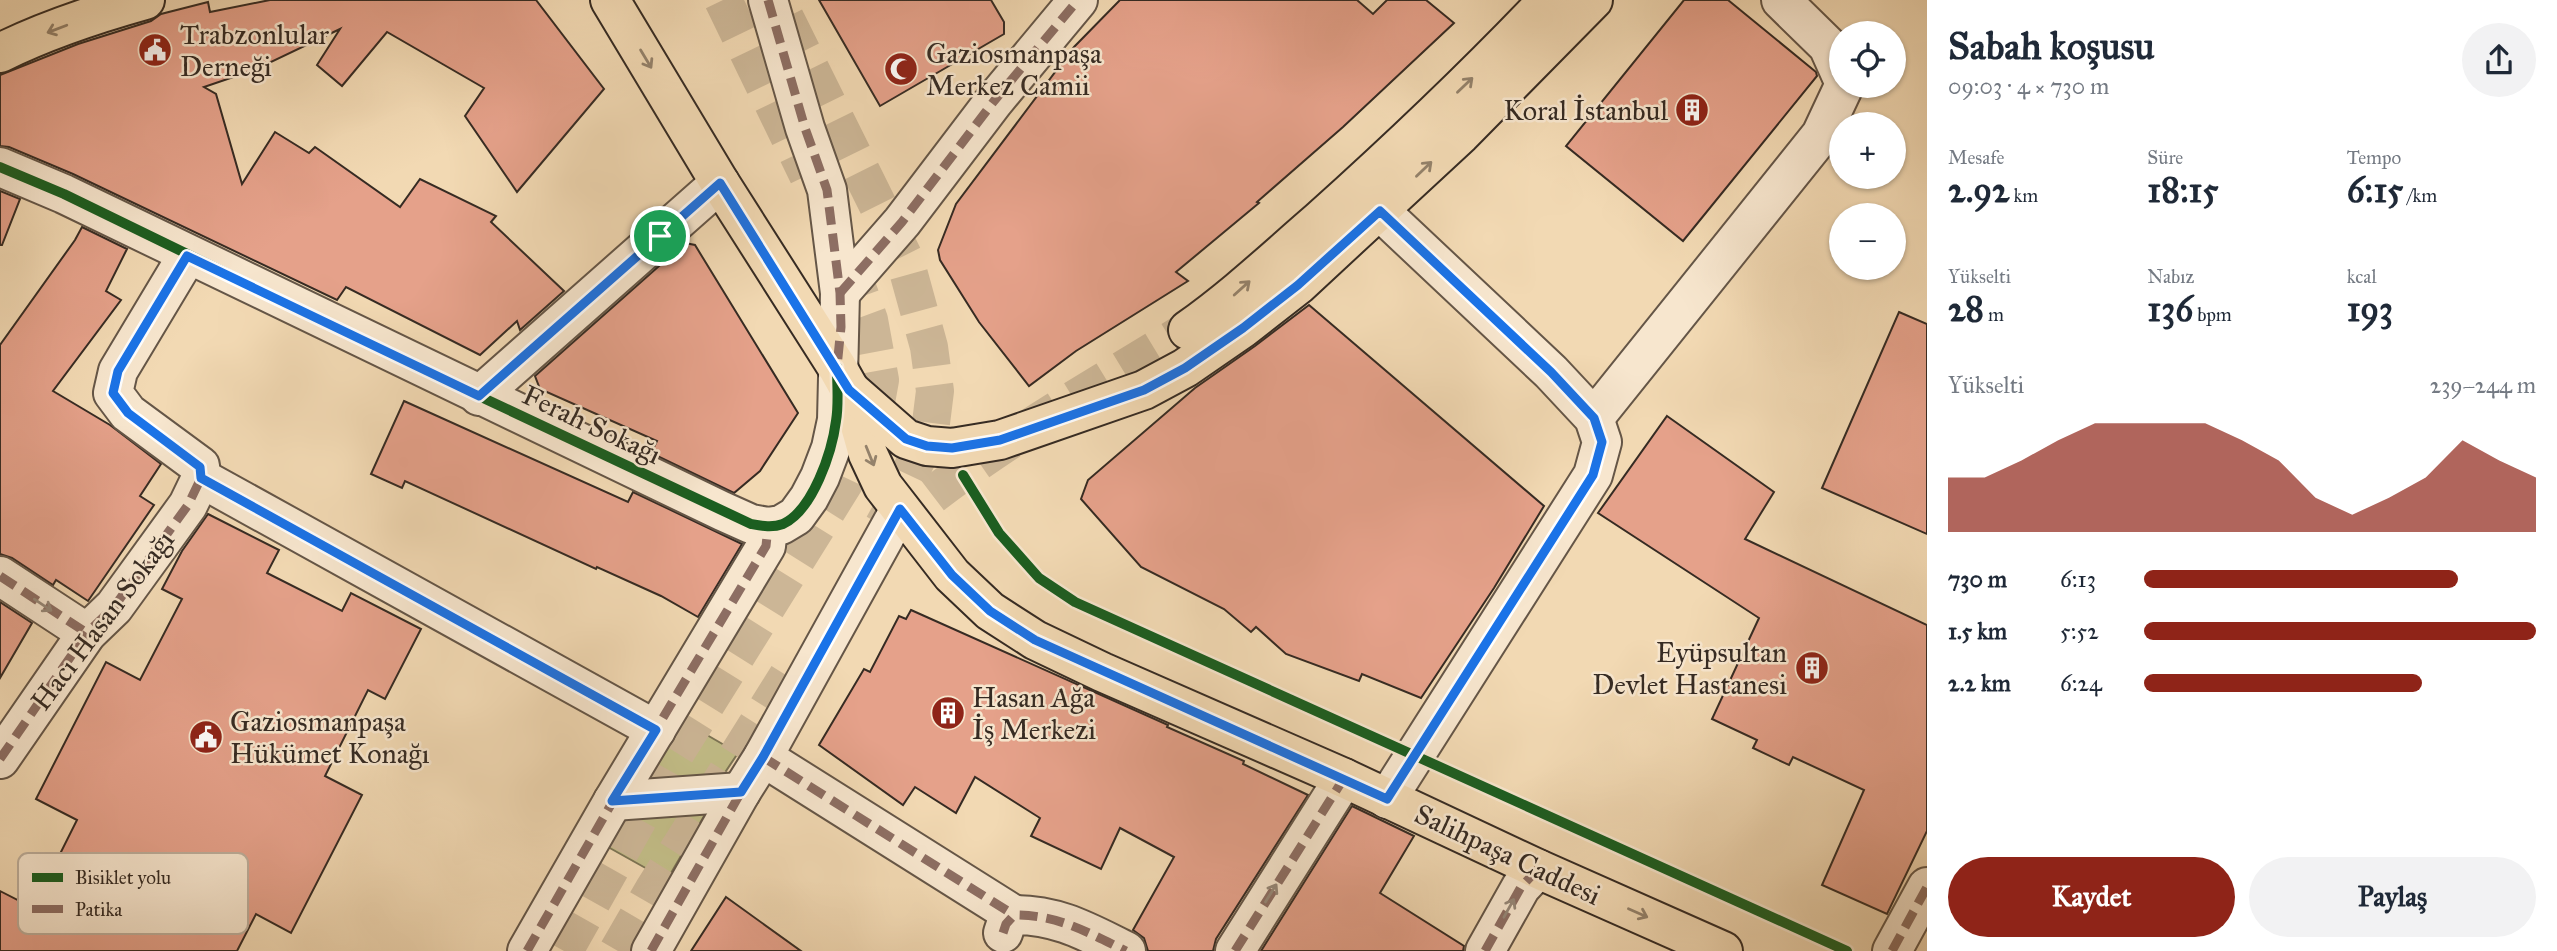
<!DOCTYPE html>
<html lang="tr">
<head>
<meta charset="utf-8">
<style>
	:root { --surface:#fff; --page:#f2f2f3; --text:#1f2937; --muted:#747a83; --accent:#8f2418 }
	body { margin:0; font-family:"IM FELL Great Primer",serif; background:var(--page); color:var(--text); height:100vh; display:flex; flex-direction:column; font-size:26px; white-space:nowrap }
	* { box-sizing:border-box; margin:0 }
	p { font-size:23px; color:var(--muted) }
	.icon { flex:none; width:38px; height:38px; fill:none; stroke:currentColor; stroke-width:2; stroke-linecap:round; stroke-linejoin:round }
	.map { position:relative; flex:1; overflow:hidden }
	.panel { display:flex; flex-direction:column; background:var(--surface); width:630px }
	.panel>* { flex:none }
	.fabs { position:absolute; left:1829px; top:21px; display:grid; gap:14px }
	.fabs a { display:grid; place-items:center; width:77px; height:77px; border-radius:50%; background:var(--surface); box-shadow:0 2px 5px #0004; font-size:35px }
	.pin { position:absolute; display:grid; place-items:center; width:60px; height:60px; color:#fff; margin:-30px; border:4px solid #fff; border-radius:50%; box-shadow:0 2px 7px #0007 }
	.round { display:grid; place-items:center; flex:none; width:74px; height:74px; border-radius:37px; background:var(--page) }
	.head { display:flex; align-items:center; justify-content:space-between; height:119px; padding:0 21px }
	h1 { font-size:38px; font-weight:800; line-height:52px }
	.stats { display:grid; grid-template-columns:repeat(3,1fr); gap:10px; height:119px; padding:7px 21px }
	.stats div { display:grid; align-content:center }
	.stats b { font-size:35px; font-weight:800 }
	.stats small { font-size:19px; font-weight:400 }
	.stats p { font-size:19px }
	.chart { height:196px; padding:14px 21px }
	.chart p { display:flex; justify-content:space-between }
	.chart svg { width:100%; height:126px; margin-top:7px; fill:var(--accent); opacity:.7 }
	.button { display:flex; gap:14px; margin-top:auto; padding:14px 21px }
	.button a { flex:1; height:80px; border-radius:42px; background:var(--accent); color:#fff; font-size:28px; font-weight:800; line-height:80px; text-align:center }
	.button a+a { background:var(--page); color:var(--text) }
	ul { padding:0 21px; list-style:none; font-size:23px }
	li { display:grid; grid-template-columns:112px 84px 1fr; align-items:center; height:52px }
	li i { height:18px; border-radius:9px; background:var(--accent) }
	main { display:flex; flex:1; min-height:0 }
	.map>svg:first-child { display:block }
	.green { fill:#c2bd87; stroke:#7c7455; stroke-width:2 }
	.building { fill:#e5a18a; stroke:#362b23; stroke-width:2 }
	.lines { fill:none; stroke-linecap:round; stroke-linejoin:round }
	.major-tunnel { stroke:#ccb696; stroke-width:38; stroke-dasharray:38 19; stroke-linecap:butt }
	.minor-casing { stroke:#655647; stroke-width:42 }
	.major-casing { stroke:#362b23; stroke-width:42 }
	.minor { stroke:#f7e6ce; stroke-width:38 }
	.major { stroke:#f2d9b3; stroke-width:38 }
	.quiet { stroke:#8d6e63; stroke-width:9; stroke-dasharray:18 9; stroke-linecap:butt }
	.cycleway-casing { stroke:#f7e6ce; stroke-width:15 }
	.cycleway { stroke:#1b5e20; stroke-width:10 }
	.oneway { stroke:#94826b }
	.oneway2 { stroke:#968878 }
	.route-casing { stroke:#fff; stroke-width:14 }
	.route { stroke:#1a73e8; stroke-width:9 }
	.labels { text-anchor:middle; stroke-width:5; stroke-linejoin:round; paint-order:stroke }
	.poi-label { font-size:28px; fill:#362b23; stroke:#f7e6ce; text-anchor:start }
	.street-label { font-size:28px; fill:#362b23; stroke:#f7e6ce }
	.key { fill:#f7e6ce; stroke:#bdae9b; stroke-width:2 }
	.key-label { font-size:19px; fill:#362b23 }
</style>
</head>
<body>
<main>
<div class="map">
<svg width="1927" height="951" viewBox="0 0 1927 951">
	<rect width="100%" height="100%" fill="#f2d9b3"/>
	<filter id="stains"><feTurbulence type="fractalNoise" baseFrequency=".00286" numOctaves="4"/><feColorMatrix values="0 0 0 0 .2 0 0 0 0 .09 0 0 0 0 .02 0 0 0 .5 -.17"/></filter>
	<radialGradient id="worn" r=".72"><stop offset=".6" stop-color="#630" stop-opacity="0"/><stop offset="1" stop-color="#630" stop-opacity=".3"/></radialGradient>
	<g class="green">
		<path d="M681 720 738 753 720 780 640 788Z"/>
		<path d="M707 811 667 880 608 847 626 818Z"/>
	</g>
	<g class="building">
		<path d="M270 0H536L604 89 517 192 465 116 484 88 387 32 342 86 317 65 340 29 254 70 204 87 216 94 242 184 275 132 309 153 315 147 400 207 420 179 496 216 491 222 564 291 520 330 517 321 480 355 346 287 337 300 73 174 9 147 0 146V75L78 44 151 21 161 14 208 2 210 12Z"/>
		<path d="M819 0H991L1004 22V34L880 106Z"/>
		<path d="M1120 0H1357L1373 14 1387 0H1426L1454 23 1343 127 1257 202 1259 203 1176 272 1188 281 1076 351 1029 386 979 322 940 260 938 250 956 204 1074 47Z"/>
		<path d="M1684 0H1728L1816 72 1817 76 1683 241 1566 146Z"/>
		<path d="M0 191 20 199 2 245H0Z"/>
		<path d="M82 227 127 249 106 291 121 300 53 391 110 425 161 464 140 496 154 505 88 601 56 580 53 585 12 558 0 554V345L75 240Z"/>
		<path d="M685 243 695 245 798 413 760 471 734 493 651 453 657 441 540 389 535 376Z"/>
		<path d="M1309 305 1544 506 1494 588 1421 698 1362 674 1359 681 1286 654 1256 627 1251 632 1224 609 1141 567 1081 499 1088 480 1195 388 1255 346Z"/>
		<path d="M1899 312 1927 324V534L1822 488Z"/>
		<path d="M404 401 628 502 633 492 742 544 698 617 661 596 597 567 596 569 405 481 402 488 371 474Z"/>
		<path d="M1667 416 1774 492 1745 539 1927 625V831L1887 914 1822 885 1864 790 1793 757 1789 765 1753 748 1757 740 1712 719 1759 618 1598 513Z"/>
		<path d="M208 514 279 550 267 573 342 611 351 593 421 629 385 699 368 690 325 776 362 795 291 933 256 914 237 951H0V891L33 908 77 820 36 799 106 662 140 680 182 599 162 589 182 551Z"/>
		<path d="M0 602 32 623 0 678Z"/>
		<path d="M911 610 1168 725 1167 727 1244 761 1243 764 1308 795 1216 939 1213 951H1148L1144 938 1133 930 1174 857 1120 828 1101 869 1031 836 1040 818 975 777 956 813 915 787 903 805 819 745 864 669 870 672 899 616 906 619Z"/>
		<path d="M1352 806 1414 836 1380 893 1464 946 1463 951H1261Z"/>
		<path d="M726 897 801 951H691Z"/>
	</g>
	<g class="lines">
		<g class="major-tunnel">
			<path d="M723 0 808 175"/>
			<path d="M785 18 905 260 929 347 935 391 930 431 895 505 881 530"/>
			<path d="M888 531C980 452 1086 393 1188 330"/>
			<path d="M564 951 673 757 844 483 872 424 880 380 869 320 843 249"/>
			<path d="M618 951 654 889 794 666"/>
		</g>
		<g class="minor-casing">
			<g id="minor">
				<path d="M1781 0 1828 46 1841 75"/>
				<path d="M0 167 64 194 722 511 751 524 768 527 781 525 796 516 809 498 820 477 831 448 837 420 840 293 827 190 805 128 768 0"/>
				<path d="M1380 211 1551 372 1594 418 1602 442 1593 475 1387 799"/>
				<path d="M187 256 118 371 113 393 128 413 200 466 201 478"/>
				<path d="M840 293 902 222 994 101 1078 0"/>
				<path d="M479 396 720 183"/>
				<path d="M1594 418 1821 135 1844 86"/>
				<path d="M201 478 656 730"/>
				<path d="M0 576 87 633"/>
				<path d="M763 757 1014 915"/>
				<path d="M0 759 87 633 114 607 188 505 201 478"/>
				<path d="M613 801 741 792"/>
				<path d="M1003 933 1006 924 1014 915C1059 915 1087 932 1126 951"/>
				<path d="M527 951 613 801 766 546 768 527"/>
				<path d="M651 951 741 792 763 757 900 509"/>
				<path d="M1235 951 1344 778"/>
				<path d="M1485 951 1521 887 1538 869"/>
				<path d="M1892 951 1927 887"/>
			</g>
		</g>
		<g class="major-casing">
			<g id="major">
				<path d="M610 0 720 183 837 367 850 390 868 454 883 486 952 575 990 611 1035 640 1102 672 1344 778 1538 869 1723 951"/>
				<path d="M0 53C46 30 95 14 145 0"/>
				<path d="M1188 330C1235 297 1276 258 1319 221 1398 150 1475 77 1548 0"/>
				<path d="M850 390 906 439 927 446 952 448 1000 440 1144 390 1185 368 1243 328 1298 285 1461 134 1593 0"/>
			</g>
		</g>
		<use href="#minor" class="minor"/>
		<use href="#major" class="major"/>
		<g class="quiet">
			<path d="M768 0 805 128 827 190 840 293 841 327 837 367"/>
			<path d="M187 256 118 371 113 393 128 413 200 466 201 478"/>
			<path d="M840 293 902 222 994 101 1078 0"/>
			<path d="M479 396 720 183"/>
			<path d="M201 478 656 730"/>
			<path d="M0 576 87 633"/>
			<path d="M763 757 1014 915"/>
			<path d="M0 759 87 633 114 607 188 505 201 478"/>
			<path d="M613 801 741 792"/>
			<path d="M1003 933 1006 924 1014 915C1059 915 1087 932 1126 951"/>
			<path d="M527 951 613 801 766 546 768 527"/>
			<path d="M651 951 741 792 763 757 900 509"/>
			<path d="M1235 951 1344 778"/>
			<path d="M1485 951 1521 887 1538 869"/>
			<path d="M1892 951 1927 887"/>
		</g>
		<g class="cycleway-casing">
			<g id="cycleway">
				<path d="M0 167 64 194 479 396 751 524C762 526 772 528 783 524 813 510 832 452 836 421 839 404 837 385 837 367"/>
				<path d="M1380 211 1551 372 1594 418 1602 442 1593 475 1387 799"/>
				<path d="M963 475 999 533 1039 578 1075 602 1847 951"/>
			</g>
		</g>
		<use href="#cycleway" class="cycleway"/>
	</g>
	<defs><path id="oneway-shaft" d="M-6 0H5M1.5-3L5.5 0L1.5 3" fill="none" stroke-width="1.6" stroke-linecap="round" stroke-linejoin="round" transform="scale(1.75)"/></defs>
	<g class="oneway">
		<use href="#oneway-shaft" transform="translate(57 29) rotate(159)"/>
		<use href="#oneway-shaft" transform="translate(646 59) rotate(59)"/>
		<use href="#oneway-shaft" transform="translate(1465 85) rotate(-44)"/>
		<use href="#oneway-shaft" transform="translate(1424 169) rotate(-44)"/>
		<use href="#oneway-shaft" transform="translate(1242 288) rotate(-42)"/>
		<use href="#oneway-shaft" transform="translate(870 456) rotate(68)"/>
		<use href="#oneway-shaft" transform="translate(1638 913) rotate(24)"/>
	</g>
	<g class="oneway2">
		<use href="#oneway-shaft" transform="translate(43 605) rotate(34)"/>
		<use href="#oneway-shaft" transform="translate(1271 893) rotate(-58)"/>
		<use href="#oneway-shaft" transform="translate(1509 908) rotate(-61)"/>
	</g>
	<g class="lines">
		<g class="route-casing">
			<path id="route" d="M720 183 849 390 906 439 927 446 952 448 1000 440 1144 390 1185 368 1243 328 1298 285 1380 211 1551 372 1594 418 1602 442 1593 475 1387 799 1035 640 990 611 952 575 900 509 763 757 741 792 612 801 656 730 201 478 200 467 128 413 113 393 118 371 187 256 479 396Z"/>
		</g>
		<use href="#route" class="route"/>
	</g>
	<defs>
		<g id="civic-disc" transform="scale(1.75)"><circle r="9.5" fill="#8f2418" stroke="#f7e6ce"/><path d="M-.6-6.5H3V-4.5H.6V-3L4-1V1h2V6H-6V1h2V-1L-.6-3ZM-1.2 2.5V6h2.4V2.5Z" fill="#fff"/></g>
		<g id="mosque-disc" transform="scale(1.75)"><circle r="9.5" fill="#8f2418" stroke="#f7e6ce"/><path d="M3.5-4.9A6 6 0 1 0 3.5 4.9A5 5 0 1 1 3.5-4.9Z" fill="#fff"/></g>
		<g id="building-disc" transform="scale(1.75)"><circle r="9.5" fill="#8f2418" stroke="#f7e6ce"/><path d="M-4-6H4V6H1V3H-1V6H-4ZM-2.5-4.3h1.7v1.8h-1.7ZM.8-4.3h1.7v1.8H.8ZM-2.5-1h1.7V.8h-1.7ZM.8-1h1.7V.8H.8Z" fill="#fff"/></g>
	</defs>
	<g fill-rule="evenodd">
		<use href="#civic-disc" x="155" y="50"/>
		<use href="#mosque-disc" x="901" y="69"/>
		<use href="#building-disc" x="1692" y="110"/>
		<use href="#building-disc" x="1812" y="668"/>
		<use href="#building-disc" x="948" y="713"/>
		<use href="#civic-disc" x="206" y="737"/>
	</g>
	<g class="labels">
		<g class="poi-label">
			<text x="180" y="44">Trabzonlular<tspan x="180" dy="32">Derneği</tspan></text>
			<text x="926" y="63">Gaziosmanpaşa<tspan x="926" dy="32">Merkez Camii</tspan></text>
			<text x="1668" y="120" text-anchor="end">Koral İstanbul</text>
			<text x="1787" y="662" text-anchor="end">Eyüpsultan<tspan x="1787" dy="32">Devlet Hastanesi</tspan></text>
			<text x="972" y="707">Hasan Ağa<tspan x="972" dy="32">İş Merkezi</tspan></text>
			<text x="230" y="731">Gaziosmanpaşa<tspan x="230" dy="32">Hükümet Konağı</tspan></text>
		</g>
		<g class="street-label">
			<text transform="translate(592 424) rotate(25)" y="10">Ferah Sokağı</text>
			<text transform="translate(102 620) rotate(-53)" y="10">Hacı Hasan Sokağı</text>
			<text transform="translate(1508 854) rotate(25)" y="10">Salihpaşa Caddesi</text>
		</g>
	</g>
	<rect x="18" y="853" width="230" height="81" rx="10" class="key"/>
	<rect x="32" y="873" width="31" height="9" fill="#1b5e20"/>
	<rect x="32" y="905" width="31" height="8" fill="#8d6e63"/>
	<g class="key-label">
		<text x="75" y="884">Bisiklet yolu</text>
		<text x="75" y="916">Patika</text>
	</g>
	<rect width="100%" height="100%" filter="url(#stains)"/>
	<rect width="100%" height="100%" fill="url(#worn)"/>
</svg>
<div class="fabs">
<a><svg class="icon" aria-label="locate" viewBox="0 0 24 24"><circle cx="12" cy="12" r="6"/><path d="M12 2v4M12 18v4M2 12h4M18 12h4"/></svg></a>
<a>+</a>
<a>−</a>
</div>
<div class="pin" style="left:660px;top:236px;background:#1e9e55"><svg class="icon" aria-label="arrive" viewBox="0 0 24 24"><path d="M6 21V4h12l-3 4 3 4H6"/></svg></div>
</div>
<section class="panel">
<div class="head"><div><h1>Sabah koşusu</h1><p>09:03 · 4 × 730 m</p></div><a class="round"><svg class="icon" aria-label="share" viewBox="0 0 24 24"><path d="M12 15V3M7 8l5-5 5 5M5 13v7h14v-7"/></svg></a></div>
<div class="stats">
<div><p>Mesafe</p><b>2.92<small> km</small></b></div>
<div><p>Süre</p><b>18:15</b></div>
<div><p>Tempo</p><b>6:15<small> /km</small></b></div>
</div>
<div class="stats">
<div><p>Yükselti</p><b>28<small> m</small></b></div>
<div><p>Nabız</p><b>136<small> bpm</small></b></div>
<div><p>kcal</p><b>193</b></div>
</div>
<div class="chart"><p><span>Yükselti</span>239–244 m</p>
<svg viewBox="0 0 160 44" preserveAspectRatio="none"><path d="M0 44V25L10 25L20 19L30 12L40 6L50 6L60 6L70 6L80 12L90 19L100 32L110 38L120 32L130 25L140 12L150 19L160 25V44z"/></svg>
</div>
<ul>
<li><b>730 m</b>6:13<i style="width:80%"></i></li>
<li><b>1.5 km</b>5:52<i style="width:100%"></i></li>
<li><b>2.2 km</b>6:24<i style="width:71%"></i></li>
</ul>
<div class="button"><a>Kaydet</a><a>Paylaş</a></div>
</section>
</main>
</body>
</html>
